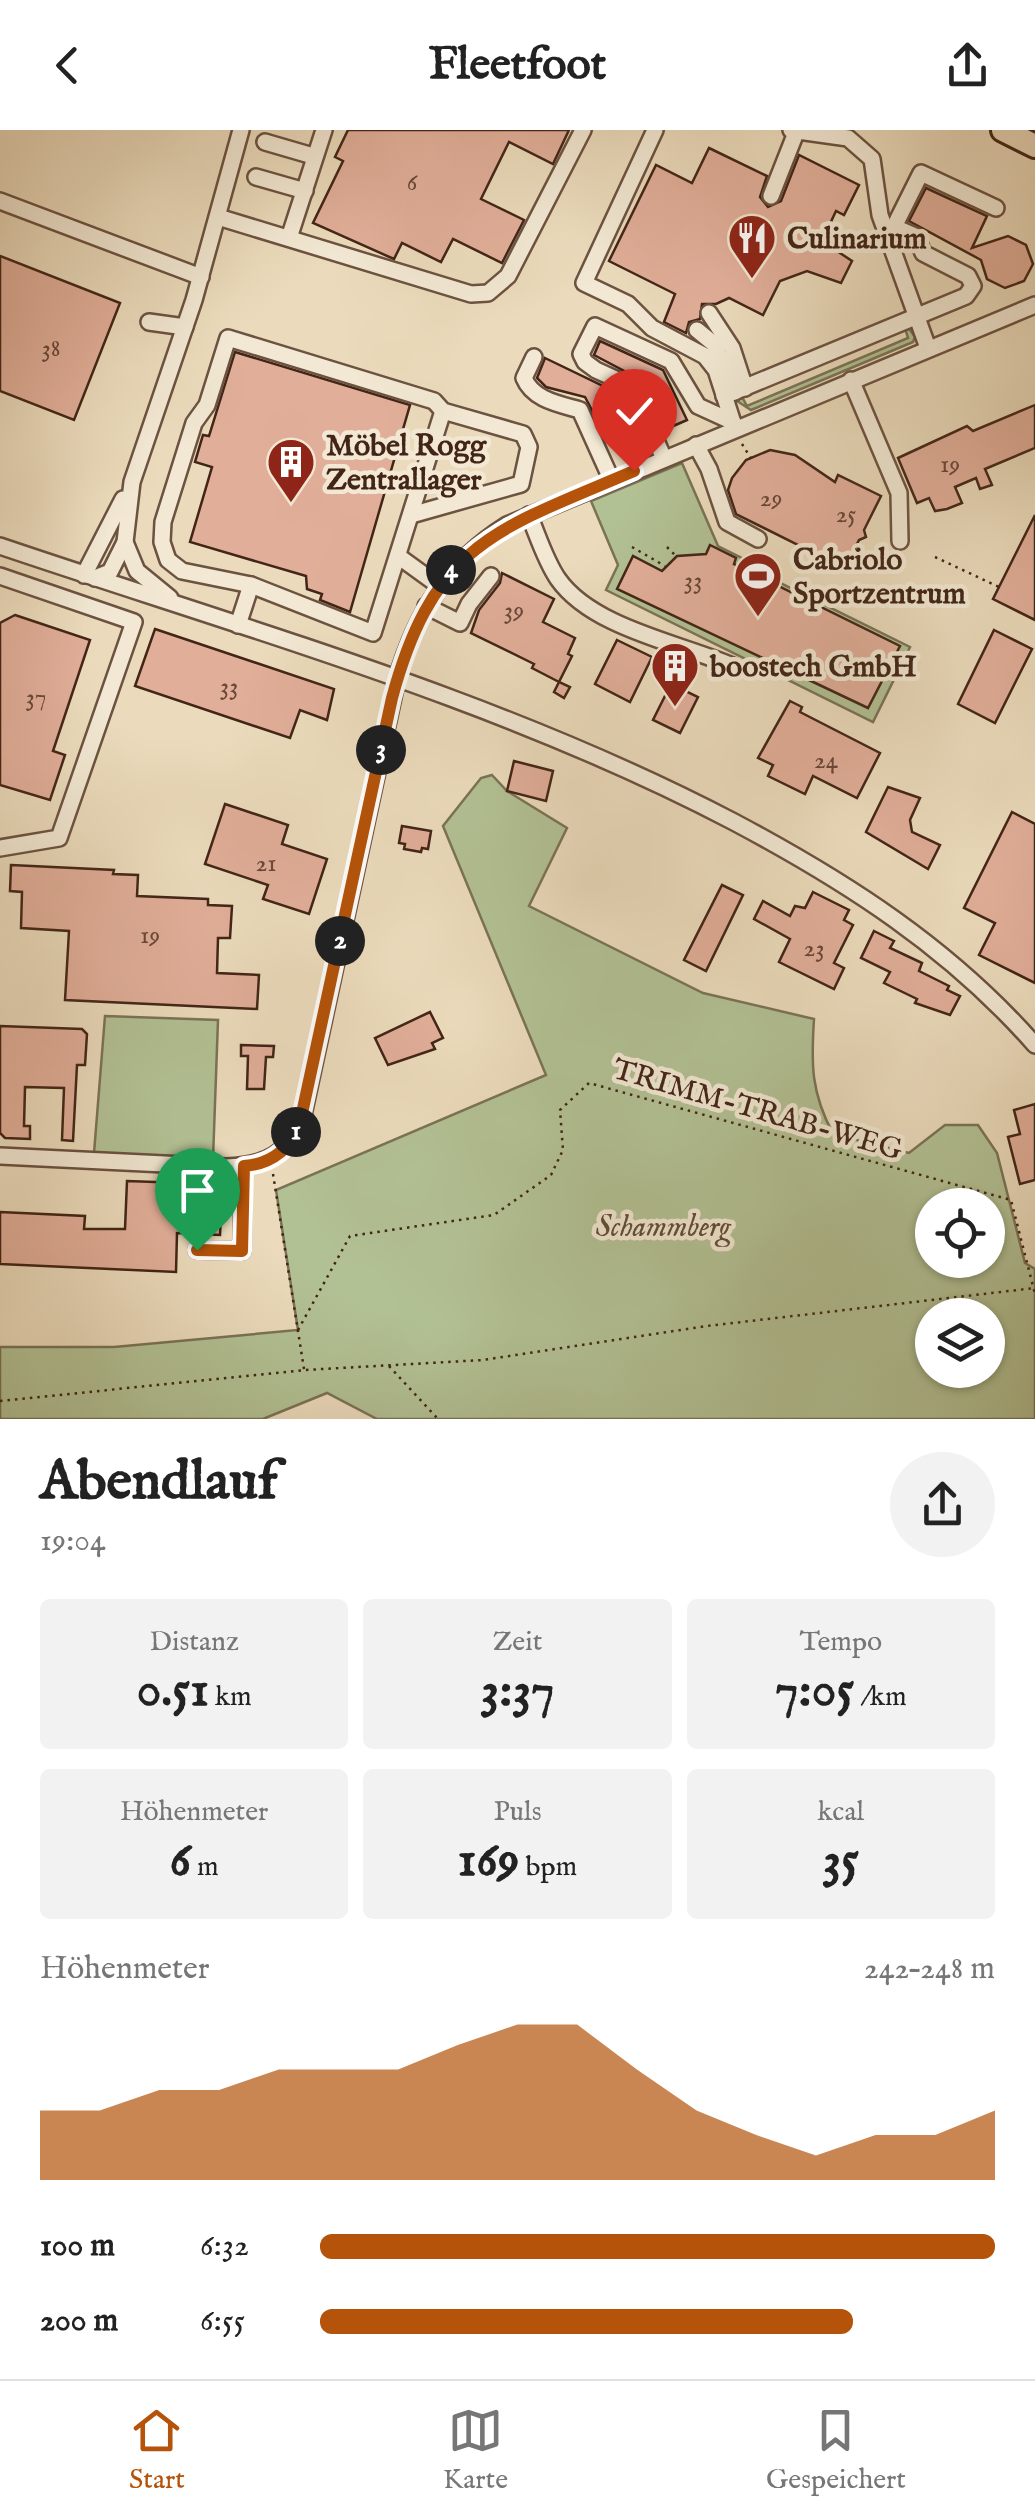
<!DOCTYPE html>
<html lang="de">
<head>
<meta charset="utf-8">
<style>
	:root { --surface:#fff; --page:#f2f2f2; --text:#222; --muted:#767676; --line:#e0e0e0; --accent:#b45309 }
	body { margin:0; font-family:"IM FELL English",serif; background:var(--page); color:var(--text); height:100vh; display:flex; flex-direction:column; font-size:38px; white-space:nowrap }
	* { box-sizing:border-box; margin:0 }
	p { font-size:32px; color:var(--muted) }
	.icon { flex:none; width:55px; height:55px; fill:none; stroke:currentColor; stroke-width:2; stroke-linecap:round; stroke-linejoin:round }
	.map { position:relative; height:1289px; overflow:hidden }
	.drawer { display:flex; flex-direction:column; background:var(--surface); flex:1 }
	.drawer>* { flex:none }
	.tools { position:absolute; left:915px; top:1058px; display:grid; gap:20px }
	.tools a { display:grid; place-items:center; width:90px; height:90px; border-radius:50%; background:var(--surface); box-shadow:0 2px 8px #0004; font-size:50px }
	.pin { position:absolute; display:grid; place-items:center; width:85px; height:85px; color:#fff; margin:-102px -42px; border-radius:50% 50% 50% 0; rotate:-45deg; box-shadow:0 0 10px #0007 }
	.pin .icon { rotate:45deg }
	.km { position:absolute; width:50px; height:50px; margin:-25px; border-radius:50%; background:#222; color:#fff; font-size:28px; line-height:50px; text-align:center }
	.round { display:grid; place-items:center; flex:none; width:105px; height:105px; border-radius:52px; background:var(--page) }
	.summary { display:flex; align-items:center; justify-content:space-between; height:170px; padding:0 40px }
	h1 { font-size:55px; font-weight:700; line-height:75px }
	.stats { display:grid; grid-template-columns:repeat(3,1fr); gap:15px; height:170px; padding:10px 40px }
	.stats div { display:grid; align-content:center; border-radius:10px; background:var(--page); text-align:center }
	.stats b { font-size:50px; font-weight:700 }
	.stats small { font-size:28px; font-weight:400 }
	.stats p { font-size:28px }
	.chart { height:280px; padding:20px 40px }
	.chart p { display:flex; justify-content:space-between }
	.chart svg { width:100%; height:180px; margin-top:10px; fill:var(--accent); opacity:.7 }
	ul { padding:0 40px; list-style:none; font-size:32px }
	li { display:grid; grid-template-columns:160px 120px 1fr; align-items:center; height:75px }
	li i { height:25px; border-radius:12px; background:var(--accent) }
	header { display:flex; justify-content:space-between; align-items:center; height:130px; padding:0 40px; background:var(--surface); font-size:45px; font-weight:700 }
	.tabs { display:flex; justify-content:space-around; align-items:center; height:140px; border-top:2px solid var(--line); background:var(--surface); font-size:28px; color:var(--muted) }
	.tabs a { display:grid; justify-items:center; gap:5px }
	.tabs .selected { color:var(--accent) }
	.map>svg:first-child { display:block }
	.green { fill:#b2c194; stroke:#7a7356; stroke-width:2.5; fill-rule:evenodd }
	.building { fill:#e1ae99; stroke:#422517; stroke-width:2.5 }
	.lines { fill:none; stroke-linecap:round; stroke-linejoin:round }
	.minor-casing { stroke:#6c5240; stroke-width:20 }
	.highway-casing { stroke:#422517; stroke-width:28 }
	.path { stroke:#422517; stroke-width:2.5; stroke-dasharray:2.5 5; stroke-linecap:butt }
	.minor { stroke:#f2e8d3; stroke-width:15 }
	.highway { stroke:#ebdbbc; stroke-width:22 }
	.route-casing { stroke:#fff; stroke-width:20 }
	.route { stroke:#b45309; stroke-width:12 }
	.labels { text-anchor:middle; stroke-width:9; stroke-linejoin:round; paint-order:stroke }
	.number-label { font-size:25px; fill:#6a4738 }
	.poi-label { font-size:30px; font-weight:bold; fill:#422517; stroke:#f2e8d3; text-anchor:start }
	.street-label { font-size:30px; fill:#422517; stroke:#f2e8d3 }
	.park-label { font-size:30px; font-style:italic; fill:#5e4c36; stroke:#f2e8d3 }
</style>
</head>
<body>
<header><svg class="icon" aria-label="back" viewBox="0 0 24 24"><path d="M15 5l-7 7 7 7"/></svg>Fleetfoot<svg class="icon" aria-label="share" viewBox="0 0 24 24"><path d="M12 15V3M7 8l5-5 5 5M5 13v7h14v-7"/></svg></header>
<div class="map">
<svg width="1035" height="1289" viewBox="0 0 1035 1289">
	<rect width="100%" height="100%" fill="#ebdbbc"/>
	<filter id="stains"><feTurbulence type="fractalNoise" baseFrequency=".002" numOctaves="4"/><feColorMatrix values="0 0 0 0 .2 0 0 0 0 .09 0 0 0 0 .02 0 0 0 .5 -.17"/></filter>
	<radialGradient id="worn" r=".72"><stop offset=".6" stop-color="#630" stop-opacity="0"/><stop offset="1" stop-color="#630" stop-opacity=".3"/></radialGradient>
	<g class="green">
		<path d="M908 197 915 207 913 212 751 280 737 271 742 267 747 276 908 208 905 198Z"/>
		<path d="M682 333 718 416 746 430 744 435 910 517 873 592 606 460 618 435 591 371Z"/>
		<path d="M492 645 507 661 567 698 529 776 703 863 814 889C811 935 811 962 833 1004L909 1023 945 995H978L997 1023 1025 1133 1035 1139V1289H377L327 1263 263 1289H0V1217H114L298 1200 276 1060 546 945 443 696 481 648ZM932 1075H988V1130H932ZM932 1185H988V1240H932Z"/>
		<path d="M105 886 218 890 213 1029 94 1023Z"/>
	</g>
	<g class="building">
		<path d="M348 0H569L553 34 509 12 481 69 524 90 502 133 453 109 441 132 402 113 394 129 313 93 343 31 335 27Z"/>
		<path d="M709 18 767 46 760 67 768 77 781 71 799 25 859 55 844 85 836 81 822 111 852 131 841 153 807 141 780 151 763 185 729 168 716 174H702L700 189 689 192 686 203 664 192 675 164 609 131 656 35 692 53Z"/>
		<path d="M926 58 987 86 972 118 1008 106 1026 115 1033 134 1024 151 1005 158 987 149 981 130 909 91Z"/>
		<path d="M0 126 120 173 74 290 0 261Z"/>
		<path d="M600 211 663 240 687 290 664 300 643 251 594 225Z"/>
		<path d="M235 222 410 275 350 482 320 470 322 464 307 459 306 446 190 412 212 337 195 332 203 305 209 306Z"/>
		<path d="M545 228 609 259 616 279 596 288 585 267 546 257 537 248Z"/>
		<path d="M1035 275V318L985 339 992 355 980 359 976 348 955 357 962 373 947 379 935 381 929 368 917 373 898 328 967 296 973 301Z"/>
		<path d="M770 320 795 325 835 352 838 345 881 366 864 400 866 407 859 410 845 438 825 435 828 430 736 384 728 360 732 348 746 330Z"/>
		<path d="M1035 385V490L993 469Z"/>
		<path d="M710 415 736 428 734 434 900 516 868 578 617 459 633 426 662 441 677 426 706 424Z"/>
		<path d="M502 443 554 469 543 492 575 508 568 524 572 526 559 552 570 557 564 568 554 562 559 552 532 538 534 534 471 503 479 480 500 453Z"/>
		<path d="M15 485 90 510 53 621 65 625 50 670 0 655V493Z"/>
		<path d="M155 499 334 559 327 590 300 580 290 608 135 556Z"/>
		<path d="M994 500 1032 519 995 593 958 574Z"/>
		<path d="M617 510 652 527 630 572 595 554Z"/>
		<path d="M671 554 698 567 680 603 653 590Z"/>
		<path d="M790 571 802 577 800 582 880 623 857 668 813 646 805 664 768 646 773 635 758 628Z"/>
		<path d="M514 631 553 641 546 671 507 661Z"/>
		<path d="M888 657 920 668 910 690 912 702 940 715 928 739 866 702Z"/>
		<path d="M225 674 288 695 282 714 327 729 309 784 263 769 268 755 205 734Z"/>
		<path d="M1012 682 1035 694V853L979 825 995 793 964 778Z"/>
		<path d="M402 696 431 701 428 719 422 718 421 722 404 719 405 714 399 713Z"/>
		<path d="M11 735 114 740 113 744 138 745 137 766 208 769V775L232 776 230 808H218L217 843 259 845 257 879 65 870 69 801 21 798 22 762 10 761Z"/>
		<path d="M722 755 743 765 706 841 684 830Z"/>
		<path d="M813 762 849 780 844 790 853 795 834 833 844 838 834 859 779 832 790 809 754 789 763 771 790 786 795 776 805 778Z"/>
		<path d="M874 801 894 811 890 818 922 833 919 841 949 856 947 860 960 866 950 885 915 873 917 869 884 853 890 842 861 828Z"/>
		<path d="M430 882 443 908 432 913 435 919 388 935 375 908Z"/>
		<path d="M0 896 82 899 87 904 85 935H77L73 1011 62 1010 64 958 25 957 24 996H30V1009L5 1008 0 1003Z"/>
		<path d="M241 915 274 916 273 927H266L264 959H247L248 926H241Z"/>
		<path d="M1035 974V1050L1020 1054 1008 1007 1020 1004 1014 980Z"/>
		<path d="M127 1051 210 1054V1067H222L220 1105 177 1103 176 1142 0 1134V1082L85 1086 84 1099H125Z"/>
	</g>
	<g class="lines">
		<g class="minor-casing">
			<g id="minor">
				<path d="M655 0 584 153 628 174 652 198 705 226 716 240 735 299"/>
				<path d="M791 0 848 8 872 29 880 85 928 218"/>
				<path d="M265 12 313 26"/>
				<path d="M256 47 305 61"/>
				<path d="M771 66 797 0"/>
				<path d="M0 71 201 147"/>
				<path d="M218 87 471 164 488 163 508 146 583 0"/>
				<path d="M894 97 921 43 996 78"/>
				<path d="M289 108 324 0"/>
				<path d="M709 183 732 218 745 258"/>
				<path d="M149 192 185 197"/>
				<path d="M697 200 714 214 735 262"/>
				<path d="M534 227 524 248C533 270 559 274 580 280L612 351"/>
				<path d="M851 250 899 363 900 411"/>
				<path d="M724 266 966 166 973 156 968 146 923 123 917 107 894 97 886 100"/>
				<path d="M696 315 709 339 727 392 758 409"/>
				<path d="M664 329 633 257 596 240 585 232 581 224 595 196 671 231 698 276 733 292"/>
				<path d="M529 385C538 406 545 430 558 449 593 499 684 514 737 538"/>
				<path d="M125 412 137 441 170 468"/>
				<path d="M0 416C248 500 501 570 734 692 847 752 950 818 1035 915"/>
				<path d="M398 426 438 455"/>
				<path d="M84 445 123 369"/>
				<path d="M0 446 134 492 59 708 0 718"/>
				<path d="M95 448 110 442 125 412 132 352 194 170 241 0"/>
				<path d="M251 455 182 441 168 430 162 412 163 392 194 293 207 275 228 208 434 271 443 281 523 304 529 317 521 354 411 385"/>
				<path d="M426 476 460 493 469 474 491 446"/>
				<path d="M238 495 251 455 373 503 443 281"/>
				<path d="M0 1026 226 1037C265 1036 290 1024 303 985L397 549C417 482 448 432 507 395L1035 175"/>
				<path d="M197 1120 242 1121 243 1036"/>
			</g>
		</g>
		<g class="highway-casing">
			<path id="highway" d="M1003 0 1035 16"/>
		</g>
		<g class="path">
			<path d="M742 314 752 330"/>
			<path d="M632 417 665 436"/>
			<path d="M667 417 676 426"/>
			<path d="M935 427 999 457"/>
			<path d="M273 1044 304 1239"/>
			<path d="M298 1200 350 1106 494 1085 551 1045 563 1020 560 980 589 953 1011 1070 1035 1164"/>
			<path d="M389 1236 438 1289"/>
			<path d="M0 1271 305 1240 483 1230 707 1196 1035 1158"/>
		</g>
		<use href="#minor" class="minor"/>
		<use href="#highway" class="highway"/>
	</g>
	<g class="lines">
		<g class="route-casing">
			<path id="route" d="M197 1120 242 1121 244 1036C270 1034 288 1021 299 997L392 568C434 412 498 399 634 341"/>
		</g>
		<use href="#route" class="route"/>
	</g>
	<defs>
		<g id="restaurant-pin" transform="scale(2.5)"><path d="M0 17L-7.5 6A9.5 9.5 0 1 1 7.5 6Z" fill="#8f2418" stroke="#f2e8d3"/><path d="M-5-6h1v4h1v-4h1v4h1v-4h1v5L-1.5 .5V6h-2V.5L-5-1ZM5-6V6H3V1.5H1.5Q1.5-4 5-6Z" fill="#fff"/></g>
		<g id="building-pin" transform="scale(2.5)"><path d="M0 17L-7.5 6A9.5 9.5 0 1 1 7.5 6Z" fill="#8f2418" stroke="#f2e8d3"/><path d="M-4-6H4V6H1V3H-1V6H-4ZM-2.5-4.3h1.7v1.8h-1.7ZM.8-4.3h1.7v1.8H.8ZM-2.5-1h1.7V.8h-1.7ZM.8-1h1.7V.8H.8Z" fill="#fff"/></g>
		<g id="stadium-pin" transform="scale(2.5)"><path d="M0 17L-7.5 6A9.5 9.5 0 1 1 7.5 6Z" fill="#8f2418" stroke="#f2e8d3"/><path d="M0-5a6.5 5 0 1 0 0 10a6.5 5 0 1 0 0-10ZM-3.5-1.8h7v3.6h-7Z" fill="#fff"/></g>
	</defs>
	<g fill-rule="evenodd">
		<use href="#restaurant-pin" x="752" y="108"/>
		<use href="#building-pin" x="291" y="332"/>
		<use href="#stadium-pin" x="758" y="446"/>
		<use href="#building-pin" x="675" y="536"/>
	</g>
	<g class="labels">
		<g class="number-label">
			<text x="412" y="60">6</text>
			<text x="51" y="226">38</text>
			<text x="950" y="342">19</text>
			<text x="771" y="376">29</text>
			<text x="846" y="392">25</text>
			<text x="693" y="458">33</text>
			<text x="514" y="488">39</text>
			<text x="229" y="564">33</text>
			<text x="36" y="575">37</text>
			<text x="826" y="638">24</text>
			<text x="266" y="741">21</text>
			<text x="150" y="813">19</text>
			<text x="814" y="826">23</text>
		</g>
		<g class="poi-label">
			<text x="787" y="118">Culinarium</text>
			<text x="326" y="325">Möbel Rogg<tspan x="326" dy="34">Zentrallager</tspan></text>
			<text x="793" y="439">Cabriolo<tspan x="793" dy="34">Sportzentrum</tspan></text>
			<text x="710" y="546">boostech GmbH</text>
		</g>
		<g class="street-label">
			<text transform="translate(758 979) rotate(16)" y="10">TRIMM-TRAB-WEG</text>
		</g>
		<g class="park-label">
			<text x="663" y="1106">Schammberg</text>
		</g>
	</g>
	<rect width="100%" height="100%" filter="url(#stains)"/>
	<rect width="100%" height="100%" fill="url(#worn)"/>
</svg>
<div class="tools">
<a><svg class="icon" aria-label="locate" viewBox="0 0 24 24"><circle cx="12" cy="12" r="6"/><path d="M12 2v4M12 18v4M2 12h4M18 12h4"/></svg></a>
<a><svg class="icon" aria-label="layers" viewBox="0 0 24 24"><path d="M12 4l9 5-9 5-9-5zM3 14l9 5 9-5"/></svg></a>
</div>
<div class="pin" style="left:197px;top:1120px;background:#1e9e55"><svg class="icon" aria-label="arrive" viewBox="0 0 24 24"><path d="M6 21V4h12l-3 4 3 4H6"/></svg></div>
<div class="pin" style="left:634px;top:341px;background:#d93025"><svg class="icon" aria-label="check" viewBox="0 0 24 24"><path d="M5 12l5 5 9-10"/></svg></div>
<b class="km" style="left:296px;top:1002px">1</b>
<b class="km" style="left:340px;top:811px">2</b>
<b class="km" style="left:381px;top:620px">3</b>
<b class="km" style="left:451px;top:440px">4</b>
</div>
<section class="drawer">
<div class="summary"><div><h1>Abendlauf</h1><p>19:04</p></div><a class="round"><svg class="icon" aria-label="share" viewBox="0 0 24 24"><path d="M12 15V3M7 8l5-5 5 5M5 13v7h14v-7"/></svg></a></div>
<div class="stats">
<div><p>Distanz</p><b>0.51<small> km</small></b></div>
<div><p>Zeit</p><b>3:37</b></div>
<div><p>Tempo</p><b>7:05<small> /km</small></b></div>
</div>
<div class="stats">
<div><p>Höhenmeter</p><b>6<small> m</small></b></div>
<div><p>Puls</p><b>169<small> bpm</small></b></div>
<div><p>kcal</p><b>35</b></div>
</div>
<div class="chart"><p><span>Höhenmeter</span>242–248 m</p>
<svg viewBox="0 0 160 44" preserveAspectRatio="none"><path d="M0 44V27L10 27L20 22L30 22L40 17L50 17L60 17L70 11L80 6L90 6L100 17L110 27L120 33L130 38L140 33L150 33L160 27V44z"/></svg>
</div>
<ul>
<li><b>100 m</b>6:32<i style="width:100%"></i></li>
<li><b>200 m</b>6:55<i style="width:79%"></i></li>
</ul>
</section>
<nav class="tabs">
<a class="selected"><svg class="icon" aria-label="home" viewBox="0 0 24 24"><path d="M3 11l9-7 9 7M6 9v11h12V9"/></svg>Start</a>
<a><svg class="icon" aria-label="map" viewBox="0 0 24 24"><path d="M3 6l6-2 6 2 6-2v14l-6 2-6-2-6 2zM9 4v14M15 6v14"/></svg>Karte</a>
<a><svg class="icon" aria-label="saved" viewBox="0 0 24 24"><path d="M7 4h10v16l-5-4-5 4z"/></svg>Gespeichert</a>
</nav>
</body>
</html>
